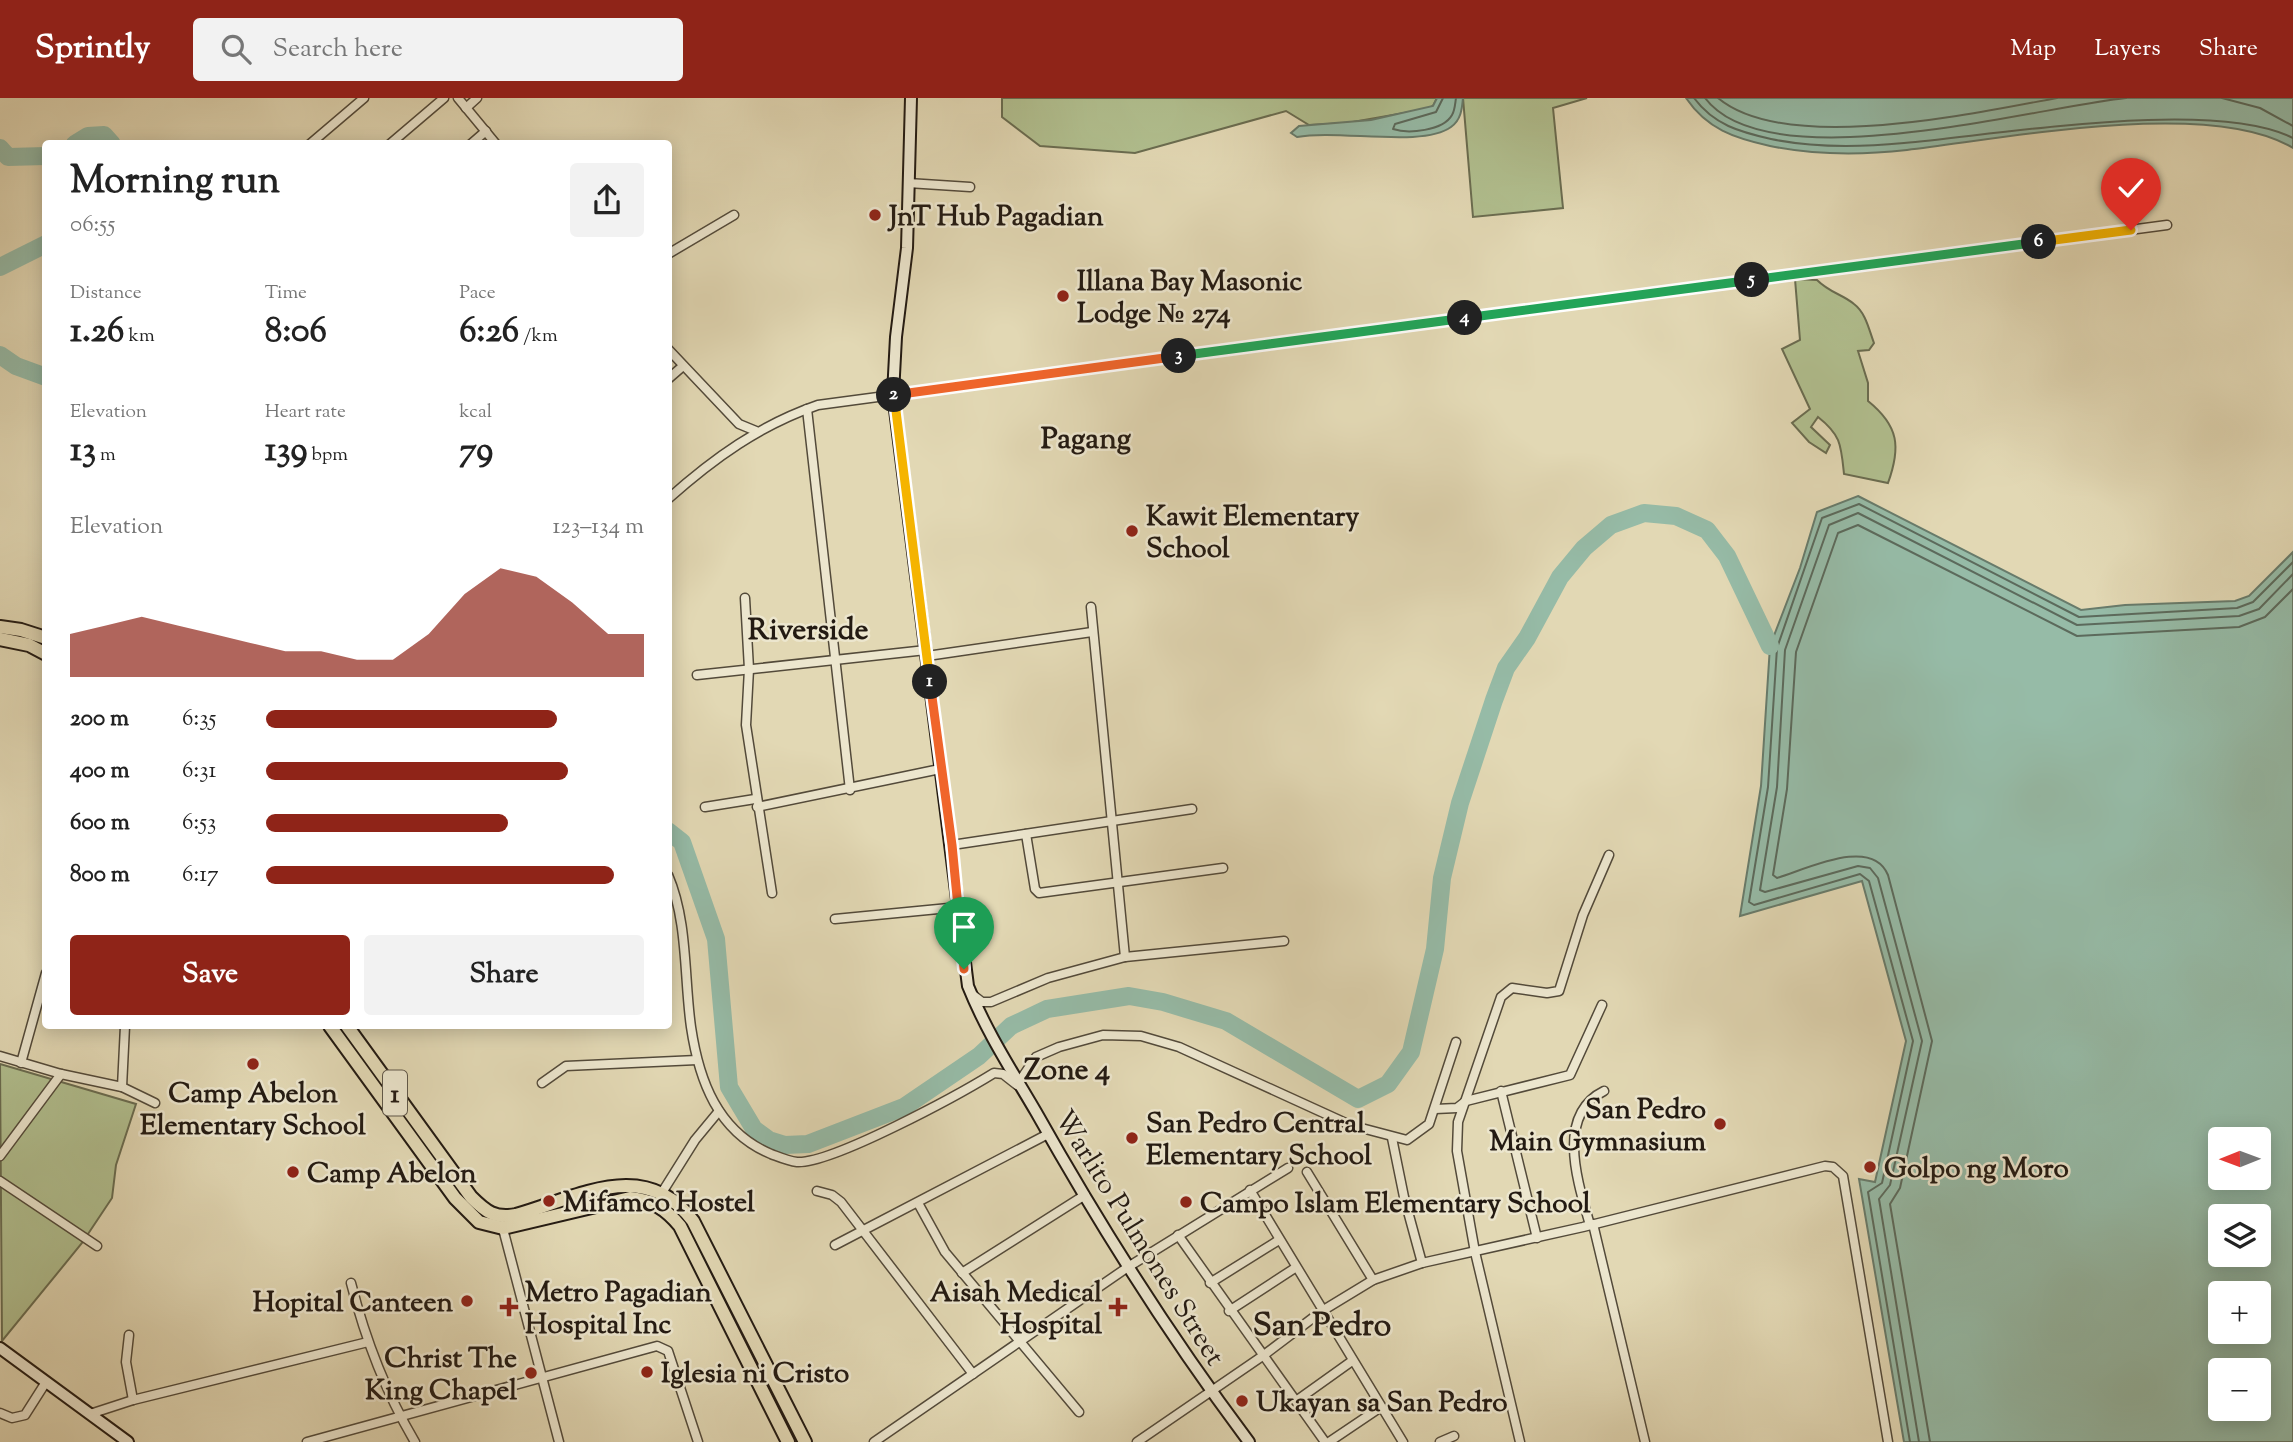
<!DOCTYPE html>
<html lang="en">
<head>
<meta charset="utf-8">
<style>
	:root { --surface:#fff; --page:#f2f2f2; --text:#222; --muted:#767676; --accent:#8f2418 }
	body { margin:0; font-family:"Sorts Mill Goudy",serif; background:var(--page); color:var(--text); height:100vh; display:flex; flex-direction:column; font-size:26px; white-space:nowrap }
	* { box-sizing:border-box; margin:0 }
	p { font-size:23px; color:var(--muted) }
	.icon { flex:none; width:38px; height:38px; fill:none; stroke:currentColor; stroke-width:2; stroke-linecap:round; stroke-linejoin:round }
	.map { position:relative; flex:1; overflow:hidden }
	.side { position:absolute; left:42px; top:42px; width:630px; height:889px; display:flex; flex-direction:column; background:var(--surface); border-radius:7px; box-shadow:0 4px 18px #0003 }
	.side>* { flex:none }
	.needle { width:46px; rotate:269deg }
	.tools { position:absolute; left:2208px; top:1029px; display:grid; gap:14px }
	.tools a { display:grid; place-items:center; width:63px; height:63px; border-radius:7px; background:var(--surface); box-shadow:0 4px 18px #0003; font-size:35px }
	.pin { position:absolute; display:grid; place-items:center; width:60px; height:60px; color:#fff; margin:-72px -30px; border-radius:50% 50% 50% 0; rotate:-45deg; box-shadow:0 0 7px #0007 }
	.pin .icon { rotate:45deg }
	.km { position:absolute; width:35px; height:35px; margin:-18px; border-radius:50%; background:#222; color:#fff; font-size:19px; line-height:35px; text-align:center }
	.round { display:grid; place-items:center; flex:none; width:74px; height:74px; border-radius:7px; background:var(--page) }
	.overview { display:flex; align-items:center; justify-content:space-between; height:119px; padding:0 28px }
	h1 { font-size:38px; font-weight:700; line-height:52px }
	.figures { display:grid; grid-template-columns:repeat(3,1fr); gap:10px; height:119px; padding:7px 28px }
	.figures div { display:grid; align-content:center }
	.figures b { font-size:35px; font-weight:700 }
	.figures small { font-size:19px; font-weight:400 }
	.figures p { font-size:19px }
	.chart { height:196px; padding:14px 28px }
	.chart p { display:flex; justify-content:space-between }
	.chart svg { width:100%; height:126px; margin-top:7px; fill:var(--accent); opacity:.7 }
	.primary-button { display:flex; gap:14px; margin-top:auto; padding:14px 28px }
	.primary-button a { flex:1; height:80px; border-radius:7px; background:var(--accent); color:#fff; font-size:28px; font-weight:700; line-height:80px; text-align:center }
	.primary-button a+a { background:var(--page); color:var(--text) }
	ul { padding:0 28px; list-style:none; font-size:23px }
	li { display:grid; grid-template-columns:112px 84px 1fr; align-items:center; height:52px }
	li i { height:18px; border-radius:9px; background:var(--accent) }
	header { display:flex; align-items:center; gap:42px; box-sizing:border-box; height:98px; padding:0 35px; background:var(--accent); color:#fff }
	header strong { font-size:33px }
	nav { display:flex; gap:38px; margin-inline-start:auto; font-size:24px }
	.search { width:490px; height:63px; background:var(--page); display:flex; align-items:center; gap:18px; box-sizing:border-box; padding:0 24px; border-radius:7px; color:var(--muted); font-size:26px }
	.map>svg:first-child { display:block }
	.green { fill:#b1bf8f; stroke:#6a6c50; stroke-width:2 }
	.water { fill:#96bba7; stroke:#687b6b; stroke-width:2; fill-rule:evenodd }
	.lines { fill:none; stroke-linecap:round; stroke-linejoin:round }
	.shore { stroke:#5c6a5c; stroke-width:2 }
	.river { stroke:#96bba7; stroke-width:18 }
	.street-casing { stroke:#534a3a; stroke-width:11 }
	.secondary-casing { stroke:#231a12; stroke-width:14 }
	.primary-casing { stroke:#231a12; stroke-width:16 }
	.street { stroke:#ece6ce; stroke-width:8 }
	.secondary { stroke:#ece6ce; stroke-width:10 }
	.primary { stroke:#e2d8b4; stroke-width:12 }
	.split-1-casing { stroke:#fff; stroke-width:14 }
	.split-2-casing { stroke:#fff; stroke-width:14 }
	.split-3-casing { stroke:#fff; stroke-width:14 }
	.split-4-casing { stroke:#fff; stroke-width:14 }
	.split-5-casing { stroke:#fff; stroke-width:14 }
	.split-6-casing { stroke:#fff; stroke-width:14 }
	.split-7-casing { stroke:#fff; stroke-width:14 }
	.split-1 { stroke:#f0652b; stroke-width:9 }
	.split-2 { stroke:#f5b400; stroke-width:9 }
	.split-3 { stroke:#f0652b; stroke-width:9 }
	.split-4 { stroke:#22a559; stroke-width:9 }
	.split-5 { stroke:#22a559; stroke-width:9 }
	.split-6 { stroke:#22a559; stroke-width:9 }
	.split-7 { stroke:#f5b400; stroke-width:9 }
	.poi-dot { fill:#8f2418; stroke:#ece6ce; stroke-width:2.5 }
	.labels { text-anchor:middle; stroke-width:5; stroke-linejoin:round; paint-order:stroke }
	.shield { fill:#ece6ce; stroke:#5f574a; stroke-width:2 }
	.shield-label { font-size:26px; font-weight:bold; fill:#231a12 }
	.poi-label { font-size:28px; font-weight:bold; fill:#231a12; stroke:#ece6ce; text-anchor:start }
	.street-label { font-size:28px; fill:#231a12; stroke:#ece6ce }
	.neighbourhood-label { font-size:30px; font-weight:bold; fill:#231a12; stroke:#ece6ce }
	.quarter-label { font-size:32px; font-weight:bold; fill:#231a12; stroke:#ece6ce }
</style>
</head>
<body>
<header>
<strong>Sprintly</strong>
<div class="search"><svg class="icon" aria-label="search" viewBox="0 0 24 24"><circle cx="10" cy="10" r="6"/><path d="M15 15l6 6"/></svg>Search here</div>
<nav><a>Map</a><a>Layers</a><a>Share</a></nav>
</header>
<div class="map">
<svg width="2293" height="1344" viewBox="0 0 2293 1344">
	<rect width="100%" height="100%" fill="#e2d8b4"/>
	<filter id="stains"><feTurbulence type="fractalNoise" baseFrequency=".00286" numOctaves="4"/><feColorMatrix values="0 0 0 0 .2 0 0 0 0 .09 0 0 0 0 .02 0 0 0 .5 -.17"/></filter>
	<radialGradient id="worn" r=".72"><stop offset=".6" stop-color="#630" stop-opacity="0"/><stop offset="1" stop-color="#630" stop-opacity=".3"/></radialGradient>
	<g class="green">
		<path d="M1002 0H1437L1433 8 1427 11 1347 25 1309 27 1286 13 1135 55 1040 48 1002 19Z"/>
		<path d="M1463 0H1587L1553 10 1563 110 1473 119Z"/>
		<path d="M1795 181 1817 182C1830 195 1842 196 1854 206 1866 215 1869 232 1874 245L1869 252 1858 253 1868 285V303C1899 328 1901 349 1888 385L1844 376C1841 347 1841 337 1818 319L1811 329 1830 347 1826 355 1809 344 1792 325 1810 311 1782 251 1800 242Z"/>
		<path d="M0 966 136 1006 116 1067 112 1100 82 1145 2 1243Z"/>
	</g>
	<g class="water">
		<path d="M1437 0H1463C1462 11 1461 22 1451 29 1422 50 1338 31 1297 39L1291 35 1299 28 1371 22 1433 8Z"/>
		<path d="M1686 0H2293V50C2210 0 2010 40 1907 52 1863 57 1814 57 1770 48 1734 40 1707 31 1686 0Z"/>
		<path d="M1858 398 2081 512 2125 507 2235 503 2249 498 2293 454V1344H1904L1859 1081 1875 1084 1906 943 1862 783 1740 818 1761 688 1770 548 1800 470 1817 414ZM2221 1041H2259V1080H2221ZM2259 1118V1157H2221V1118ZM2221 1195H2259V1234H2221ZM2221 1272H2259V1311H2221Z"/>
	</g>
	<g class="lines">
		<g class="shore">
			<path d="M1443 0 1436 14 1395 26 1393 31C1408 36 1443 33 1452 17 1455 12 1455 6 1456 0"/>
			<path d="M1694 0C1714 27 1740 34 1771 41 1814 50 1861 49 1904 45 2004 36 2213 0 2293 40"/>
			<path d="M1705 0C1768 84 2036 9 2126 0"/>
			<path d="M1718 0C1786 57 1975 15 2057 0"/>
			<path d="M2222 0 2260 10 2293 28"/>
			<path d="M1910 1344 1868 1094 1882 1085 1913 943 1869 783 1860 776 1754 807 1749 804 1768 689 1777 550 1822 420 1859 406 2079 519 2237 510 2253 504 2293 464"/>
			<path d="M1919 1344 1879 1101 1890 1087 1922 943 1878 780 1870 770 1858 768 1765 794 1760 792 1777 689 1785 552 1829 427 1858 415 2077 527 2239 518 2259 511 2293 476"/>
			<path d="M1930 1344 1890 1106 1900 1090 1932 943 1888 777C1872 738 1807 771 1777 780L1773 777 1787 691 1796 554 1838 435 1858 427 2077 538 2239 529 2265 519 2293 491"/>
		</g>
		<g class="river">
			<path d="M75 46 88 38 104 37 112 46"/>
			<path d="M0 50 8 59 46 58"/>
			<path d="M0 169 46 146"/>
			<path d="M0 257 16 268 46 279"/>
			<path d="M668 733 682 744 716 841 729 989 754 1031 769 1042 785 1047 808 1046 904 1009 979 958 1011 928 1047 911 1129 898 1163 904 1226 923 1358 1001 1388 986 1411 954 1435 851 1442 780 1460 705 1494 602 1506 570 1527 540 1560 479 1584 450 1611 427 1644 415 1676 418 1707 432 1727 458 1770 548"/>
		</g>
		<g class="street-casing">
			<g id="street">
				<path d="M458 0 496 46"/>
				<path d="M466 10 477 0"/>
				<path d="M310 46 364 0"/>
				<path d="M390 46 444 0"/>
				<path d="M471 46 486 33"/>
				<path d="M908 85 970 89"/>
				<path d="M668 156 734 117"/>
				<path d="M668 251 739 326 756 333"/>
				<path d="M668 281 683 268"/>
				<path d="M807 311 850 692"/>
				<path d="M668 401C714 360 760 327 818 307L2167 127"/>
				<path d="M745 500 749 571 746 627 772 795"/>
				<path d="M1091 509 1125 859"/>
				<path d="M927 558 1092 534"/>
				<path d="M697 577 926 552"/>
				<path d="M705 709 755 701"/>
				<path d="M757 709 940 671"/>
				<path d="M1026 736 1035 791 1039 795 1223 770"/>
				<path d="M952 747 1192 711"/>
				<path d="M668 777C688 823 684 880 691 929 699 983 718 1034 771 1056 779 1059 788 1063 797 1064 832 1066 960 996 994 975L1003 976 1017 987"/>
				<path d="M835 821 959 809"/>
				<path d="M973 897 982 904H991L1048 880 1125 859 1284 843"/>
				<path d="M0 958 61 976 122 989 155 1005"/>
				<path d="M21 965 46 875"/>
				<path d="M1019 984 1036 959 1059 949 1103 937 1141 938 1179 949 1350 1027 1407 1042 1429 1026 1456 944"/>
				<path d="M542 985 566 968 697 962"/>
				<path d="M122 989 125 928"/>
				<path d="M1501 993 1537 1140"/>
				<path d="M1435 1011 1457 1010 1466 1003 1570 977 1602 907"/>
				<path d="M1392 1040 1404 1099 1422 1165"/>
				<path d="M0 1058 61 976"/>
				<path d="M1307 1074 1373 1182"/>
				<path d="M0 1083 97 1148"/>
				<path d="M1250 1092 1403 1344"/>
				<path d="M663 1093 695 1042 719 1013"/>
				<path d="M817 1093 832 1097 841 1104 973 1276"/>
				<path d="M918 1105 945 1154 1079 1314"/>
				<path d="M1593 1126 1645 1344"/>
				<path d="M502 1127 559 1344"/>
				<path d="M1590 1127C1578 1085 1555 1017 1604 993"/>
				<path d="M1178 1137 1325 1344"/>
				<path d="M835 1147 1048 1036"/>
				<path d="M962 1175 1085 1097"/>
				<path d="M351 1185C365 1240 386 1295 415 1344"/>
				<path d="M1210 1185 1279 1142"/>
				<path d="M1229 1213 1295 1170"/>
				<path d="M129 1237 126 1264 133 1302"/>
				<path d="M1296 1303 1352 1263"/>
				<path d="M0 1315 12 1320 25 1317 46 1284"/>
				<path d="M90 1316 133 1302 368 1244"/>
				<path d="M307 1344 657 1248 668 1253 698 1344"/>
				<path d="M874 1344 1128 1169 1288 1070"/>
				<path d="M1137 1344 1264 1257 1322 1213 1373 1182 1422 1165 1583 1129 1825 1068 1833 1069 1843 1078 1888 1344"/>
				<path d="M1329 1344 1381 1309"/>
				<path d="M1440 1344 1454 1338"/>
				<path d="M1520 1344 1475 1154 1457 1053 1458 1024 1501 899 1512 890 1547 895 1559 893 1583 817 1609 757"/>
			</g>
		</g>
		<g class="secondary-casing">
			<g id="secondary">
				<path d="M911 0 907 150 896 239 893 296 968 888C986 933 1012 973 1036 1014 1100 1128 1171 1240 1249 1344"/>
				<path d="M0 1250 128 1344"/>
			</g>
		</g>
		<g class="primary-casing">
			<g id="primary">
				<path d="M0 529 21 532 46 540"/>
				<path d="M0 541 29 547 46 556"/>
				<path d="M330 928 455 1100 479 1124 503 1130 630 1100C652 1102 666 1111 680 1128L788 1344"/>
				<path d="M347 928 471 1099C486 1114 495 1121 516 1117 579 1099 645 1059 693 1123L805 1344"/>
			</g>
		</g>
		<use href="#street" class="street"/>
		<use href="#secondary" class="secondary"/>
		<use href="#primary" class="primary"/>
	</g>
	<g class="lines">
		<g class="split-1-casing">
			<path id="split-1" d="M930 584 952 747 964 871"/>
		</g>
		<g class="split-2-casing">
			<path id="split-2" d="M894 297 930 584"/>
		</g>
		<g class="split-3-casing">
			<path id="split-3" d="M894 297 1179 258"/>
		</g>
		<g class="split-4-casing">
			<path id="split-4" d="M1179 258 1465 220"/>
		</g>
		<g class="split-5-casing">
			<path id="split-5" d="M1465 220 1752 182"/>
		</g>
		<g class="split-6-casing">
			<path id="split-6" d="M1752 182 2039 144"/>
		</g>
		<g class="split-7-casing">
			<path id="split-7" d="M2039 144 2131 132"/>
		</g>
		<use href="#split-1" class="split-1"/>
		<use href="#split-2" class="split-2"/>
		<use href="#split-3" class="split-3"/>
		<use href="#split-4" class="split-4"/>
		<use href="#split-5" class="split-5"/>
		<use href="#split-6" class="split-6"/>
		<use href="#split-7" class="split-7"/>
	</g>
	<g class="poi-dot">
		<circle cx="875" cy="117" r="7"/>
		<circle cx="1063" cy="198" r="7"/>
		<circle cx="1132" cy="433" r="7"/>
		<circle cx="253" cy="966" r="7"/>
		<circle cx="1720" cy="1026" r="7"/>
		<circle cx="1132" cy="1040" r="7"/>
		<circle cx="1870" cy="1069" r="7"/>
		<circle cx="293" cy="1074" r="7"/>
		<circle cx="549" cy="1103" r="7"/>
		<circle cx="1186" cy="1104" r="7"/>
		<circle cx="467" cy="1203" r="7"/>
		<path d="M505.5 1198.5h7v7h7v7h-7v7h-7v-7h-7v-7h7z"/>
		<path d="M1114.5 1198.5h7v7h7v7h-7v7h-7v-7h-7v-7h7z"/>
		<circle cx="647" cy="1274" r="7"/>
		<circle cx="531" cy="1275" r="7"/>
		<circle cx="1242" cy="1303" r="7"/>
	</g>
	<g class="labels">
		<rect class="shield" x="383" y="972.5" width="24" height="45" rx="5"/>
		<g class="shield-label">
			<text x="395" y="1004">1</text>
		</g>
		<g class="poi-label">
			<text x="889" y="127">JnT Hub Pagadian</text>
			<text x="1077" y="192">Illana Bay Masonic<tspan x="1077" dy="32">Lodge № 274</tspan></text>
			<text x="1146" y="427">Kawit Elementary<tspan x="1146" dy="32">School</tspan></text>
			<text x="253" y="1004" text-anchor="middle">Camp Abelon<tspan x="253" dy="32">Elementary School</tspan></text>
			<text x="1706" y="1020" text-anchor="end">San Pedro<tspan x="1706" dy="32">Main Gymnasium</tspan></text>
			<text x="1146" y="1034">San Pedro Central<tspan x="1146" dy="32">Elementary School</tspan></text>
			<text x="1884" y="1079">Golpo ng Moro</text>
			<text x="307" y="1084">Camp Abelon</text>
			<text x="563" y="1113">Mifamco Hostel</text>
			<text x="1200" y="1114">Campo Islam Elementary School</text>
			<text x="525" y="1203">Metro Pagadian<tspan x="525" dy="32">Hospital Inc</tspan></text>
			<text x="1102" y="1203" text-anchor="end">Aisah Medical<tspan x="1102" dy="32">Hospital</tspan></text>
			<text x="453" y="1213" text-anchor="end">Hopital Canteen</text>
			<text x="517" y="1269" text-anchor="end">Christ The<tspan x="517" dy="32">King Chapel</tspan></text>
			<text x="661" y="1284">Iglesia ni Cristo</text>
			<text x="1256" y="1313">Ukayan sa San Pedro</text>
		</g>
		<g class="street-label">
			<text transform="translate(1141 1139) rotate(58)" y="10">Warlito Pulmones Street</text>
		</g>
		<g class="neighbourhood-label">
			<text x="1086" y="350">Pagang</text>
			<text x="808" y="541">Riverside</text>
			<text x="1067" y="981">Zone 4</text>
		</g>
		<g class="quarter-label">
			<text x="1322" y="1237">San Pedro</text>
		</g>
	</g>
	<rect width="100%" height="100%" filter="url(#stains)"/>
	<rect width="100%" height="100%" fill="url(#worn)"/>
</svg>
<div class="tools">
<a><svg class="needle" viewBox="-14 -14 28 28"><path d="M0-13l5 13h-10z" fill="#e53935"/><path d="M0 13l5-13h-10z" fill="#767676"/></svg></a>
<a><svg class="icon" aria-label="layers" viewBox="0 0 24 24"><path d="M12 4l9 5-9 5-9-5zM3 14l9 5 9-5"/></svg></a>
<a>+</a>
<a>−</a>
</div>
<div class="pin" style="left:964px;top:871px;background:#1e9e55"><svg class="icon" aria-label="arrive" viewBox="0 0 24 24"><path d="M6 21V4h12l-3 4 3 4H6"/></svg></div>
<div class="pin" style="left:2131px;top:132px;background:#d93025"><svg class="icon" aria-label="check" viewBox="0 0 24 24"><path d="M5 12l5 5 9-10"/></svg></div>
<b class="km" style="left:930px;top:584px">1</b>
<b class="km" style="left:894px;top:297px">2</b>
<b class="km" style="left:1179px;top:258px">3</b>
<b class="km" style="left:1465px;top:220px">4</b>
<b class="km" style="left:1752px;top:182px">5</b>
<b class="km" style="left:2039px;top:144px">6</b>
<section class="side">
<div class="overview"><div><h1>Morning run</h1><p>06:55</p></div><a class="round"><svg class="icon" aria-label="share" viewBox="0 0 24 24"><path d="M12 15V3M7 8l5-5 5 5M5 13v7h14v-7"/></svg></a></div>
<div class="figures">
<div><p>Distance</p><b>1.26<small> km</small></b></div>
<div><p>Time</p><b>8:06</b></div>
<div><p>Pace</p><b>6:26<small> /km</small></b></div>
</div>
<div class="figures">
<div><p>Elevation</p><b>13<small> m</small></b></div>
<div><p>Heart rate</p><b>139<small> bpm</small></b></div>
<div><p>kcal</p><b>79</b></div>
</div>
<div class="chart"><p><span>Elevation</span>123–134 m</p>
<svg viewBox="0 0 160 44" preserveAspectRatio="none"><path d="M0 44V29L10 26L20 23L30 26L40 29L50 32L60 35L70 35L80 38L90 38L100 29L110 15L120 6L130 9L140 18L150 29L160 29V44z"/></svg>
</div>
<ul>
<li><b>200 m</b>6:35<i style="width:77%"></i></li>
<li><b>400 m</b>6:31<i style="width:80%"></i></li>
<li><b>600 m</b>6:53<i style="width:64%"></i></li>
<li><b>800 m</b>6:17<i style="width:92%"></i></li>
</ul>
<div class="primary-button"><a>Save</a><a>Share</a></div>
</section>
</div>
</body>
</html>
